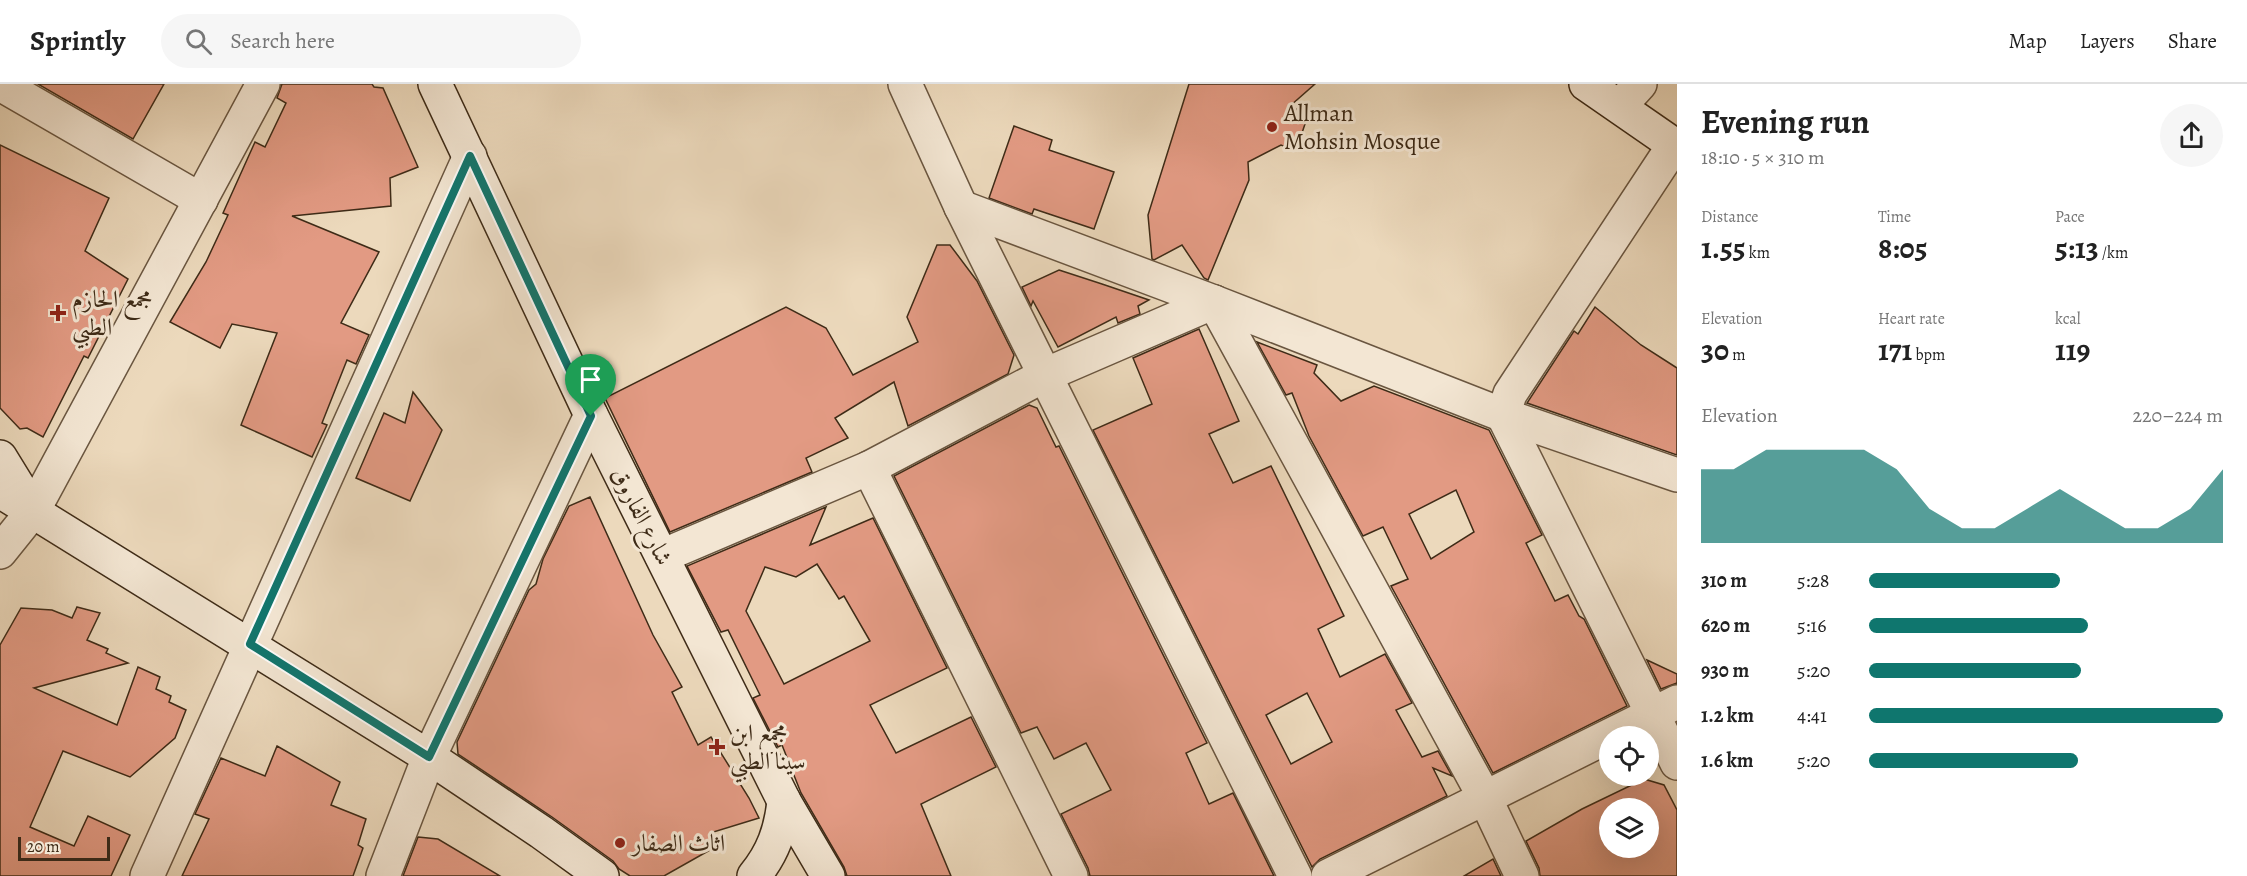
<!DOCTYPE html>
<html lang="en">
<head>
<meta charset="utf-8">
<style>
	:root { --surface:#fff; --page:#f6f6f6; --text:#222; --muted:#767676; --line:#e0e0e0; --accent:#0f766e }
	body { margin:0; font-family:Alegreya,Amiri,serif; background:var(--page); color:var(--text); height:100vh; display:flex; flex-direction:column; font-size:22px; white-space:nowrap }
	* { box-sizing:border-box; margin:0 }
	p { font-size:20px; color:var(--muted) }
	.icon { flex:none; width:33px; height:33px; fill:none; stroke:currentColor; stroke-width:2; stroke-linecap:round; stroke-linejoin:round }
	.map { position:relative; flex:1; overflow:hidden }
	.sheet { display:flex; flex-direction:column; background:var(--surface); width:570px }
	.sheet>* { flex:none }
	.controls { position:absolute; left:1599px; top:642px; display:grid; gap:12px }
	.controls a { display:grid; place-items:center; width:60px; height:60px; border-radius:50%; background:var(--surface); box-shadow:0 6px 24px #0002; font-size:30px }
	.scale { position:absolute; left:18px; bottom:15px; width:92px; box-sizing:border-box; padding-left:6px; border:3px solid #3e2b17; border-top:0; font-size:16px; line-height:21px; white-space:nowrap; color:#3e2b17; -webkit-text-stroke:4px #f3e6d3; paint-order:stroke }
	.pin { position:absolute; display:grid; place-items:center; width:51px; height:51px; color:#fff; margin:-62px -26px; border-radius:50% 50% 50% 0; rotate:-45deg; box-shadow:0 0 6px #0007 }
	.pin .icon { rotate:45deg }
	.round { display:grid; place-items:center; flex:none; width:63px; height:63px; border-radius:32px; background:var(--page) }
	.head { display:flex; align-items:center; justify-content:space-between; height:102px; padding:0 24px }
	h1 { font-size:33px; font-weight:700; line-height:45px }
	.figures { display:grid; grid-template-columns:repeat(3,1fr); gap:9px; height:102px; padding:6px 24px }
	.figures div { display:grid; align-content:center }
	.figures b { font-size:30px; font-weight:700 }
	.figures small { font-size:16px; font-weight:400 }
	.figures p { font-size:16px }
	.chart { height:168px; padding:12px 24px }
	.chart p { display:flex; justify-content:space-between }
	.chart svg { width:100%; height:108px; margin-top:6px; fill:var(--accent); opacity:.7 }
	ul { padding:0 24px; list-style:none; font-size:20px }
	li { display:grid; grid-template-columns:96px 72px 1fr; align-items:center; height:45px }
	li i { height:15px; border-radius:8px; background:var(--accent) }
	header { display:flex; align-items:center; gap:36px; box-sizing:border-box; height:84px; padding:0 30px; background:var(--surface); border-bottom:2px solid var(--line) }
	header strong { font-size:28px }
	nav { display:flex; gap:33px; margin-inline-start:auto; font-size:21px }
	.search { width:420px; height:54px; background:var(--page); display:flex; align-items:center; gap:15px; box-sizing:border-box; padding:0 21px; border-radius:33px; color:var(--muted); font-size:22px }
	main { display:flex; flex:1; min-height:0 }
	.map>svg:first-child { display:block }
	.building { fill:#e29a83; stroke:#3e2b17; stroke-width:1.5; fill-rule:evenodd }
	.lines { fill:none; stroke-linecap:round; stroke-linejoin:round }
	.street-casing { stroke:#6a5640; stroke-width:36 }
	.secondary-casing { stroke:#3e2b17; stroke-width:36 }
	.street { stroke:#f3e6d3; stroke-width:33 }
	.secondary { stroke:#f3e6d3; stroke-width:33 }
	.route-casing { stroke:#fff; stroke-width:12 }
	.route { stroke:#0f766e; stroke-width:8 }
	.poi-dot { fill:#8f2418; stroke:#f3e6d3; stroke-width:2 }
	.labels { text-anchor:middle; stroke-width:6; stroke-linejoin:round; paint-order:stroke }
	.poi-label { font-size:24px; fill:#3e2b17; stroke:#f3e6d3; text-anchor:start }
	.street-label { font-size:24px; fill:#3e2b17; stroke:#f3e6d3 }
</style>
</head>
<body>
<header>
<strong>Sprintly</strong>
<div class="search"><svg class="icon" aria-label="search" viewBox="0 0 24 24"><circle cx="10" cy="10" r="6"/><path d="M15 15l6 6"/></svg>Search here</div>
<nav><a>Map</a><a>Layers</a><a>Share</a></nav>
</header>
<main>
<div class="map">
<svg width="1677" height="792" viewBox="0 0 1677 792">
	<rect width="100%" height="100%" fill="#ecd9bc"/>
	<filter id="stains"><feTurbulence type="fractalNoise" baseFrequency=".00333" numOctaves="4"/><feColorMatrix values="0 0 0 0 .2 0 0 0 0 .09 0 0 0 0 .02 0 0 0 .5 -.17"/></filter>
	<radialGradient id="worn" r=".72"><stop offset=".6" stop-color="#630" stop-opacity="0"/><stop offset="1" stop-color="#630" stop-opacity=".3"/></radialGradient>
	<g class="building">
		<path d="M38 0H164L133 55Z"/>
		<path d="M282 0H372L374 3 383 4 418 83 390 94 391 122 292 132 379 168 341 239 369 251 356 280 347 276 322 339 327 341 312 373 241 341 277 249 232 240 220 264 170 238 206 178 228 131 223 129 255 58 265 63 286 19 277 14Z"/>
		<path d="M1189 0H1315L1290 22 1308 31 1296 67 1281 61 1248 78 1249 96 1208 196 1204 194 1182 161 1154 176 1152 175 1148 131Z"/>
		<path d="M1014 42 1052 56 1049 66 1114 88 1094 145 1034 125 1032 130 989 114Z"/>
		<path d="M0 61 109 114 85 167 128 195 88 274 84 272 43 353 27 344 20 345 0 324Z"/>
		<path d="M937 161H950L977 197 1014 271 1008 290 908 342 894 298 835 334 848 354 806 374 812 388 670 448 605 314 786 223 826 244 853 291 918 258 907 233Z"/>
		<path d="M1059 186 1102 200 1149 216 1138 222 1140 230 1118 239 1116 233 1058 263 1033 217 1031 222 1022 203Z"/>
		<path d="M1595 223 1641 261 1677 284V371L1527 319 1574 247 1578 250Z"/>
		<path d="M1199 245 1239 337 1209 350 1233 399 1271 382 1344 532 1318 545 1340 593 1385 570 1412 619 1396 626 1422 673 1438 667 1452 692 1433 684 1447 712 1320 775 1312 783 1093 346 1152 320 1133 274ZM1307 609 1332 658 1291 680 1266 631Z"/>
		<path d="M1257 258 1317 281 1314 289 1341 317 1374 302 1489 346 1542 451 1526 459 1555 517 1568 511 1579 532 1584 535 1627 622 1493 689 1391 502 1408 495 1383 443 1363 452 1309 352 1292 309 1286 311ZM1456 406 1474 448 1431 475 1409 430Z"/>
		<path d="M413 308 442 346 410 417 356 394 384 329 405 339Z"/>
		<path d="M1029 321 1037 324 1056 363 1059 362 1207 659 1186 669 1209 720 1233 709 1274 792H1090L1088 784 1061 730 1111 706 1086 659 1054 675 1037 643 1021 649 894 392Z"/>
		<path d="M590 413 653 551 682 603 672 608 698 661 711 653 749 714 759 734 710 749V766L664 792H630L619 785 613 777 552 733 458 670 457 658 529 506 536 500 543 475 569 422Z"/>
		<path d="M826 423 810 461 873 434 947 584 870 621 896 669 971 633 996 683 921 720 951 792H847L844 783 801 709 782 661 778 663 753 614 760 611 728 546 721 548 687 482ZM817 480 839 515 844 512 870 557 784 600 746 527 765 483 796 493Z"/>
		<path d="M77 523 100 529 87 556 108 565 106 569 128 579 34 604 117 641 138 583 160 593 156 605 171 612 169 618 186 626 175 654 130 693 63 667 30 743 74 762 88 732 130 751 111 792H0V561L21 524 52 526 72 534Z"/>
		<path d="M1647 576 1677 590V599L1661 605Z"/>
		<path d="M277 662 340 698 331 721 366 735 358 761 363 764 353 792H182L209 735 195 730 221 674 265 692Z"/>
		<path d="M1644 695 1664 701 1677 726V792H1540L1539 784 1526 757 1582 725ZM1610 724H1648V764H1610Z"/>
		<path d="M418 753 438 755 500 792H403Z"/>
		<path d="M1493 775 1501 792H1464Z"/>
	</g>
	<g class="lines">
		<g class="street-casing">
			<g id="street">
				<path d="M0 0 201 116"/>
				<path d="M905 0 961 123 1295 792"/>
				<path d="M1620 22 1640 0"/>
				<path d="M1674 61 1510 310 1503 331 1677 679"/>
				<path d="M961 123 1214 218 1503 331 1677 391"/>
				<path d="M1214 218 1485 714 1522 792"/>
				<path d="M869 384 1071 792"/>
				<path d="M0 468 33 427 263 0"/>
				<path d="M662 472 869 384 1045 291 1214 218"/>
				<path d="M147 792 470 72"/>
				<path d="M383 792 429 673 591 331"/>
				<path d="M1328 792 1677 618"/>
			</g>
		</g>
		<g class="secondary-casing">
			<g id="secondary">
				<path d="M435 0 591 331 784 717 828 792"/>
				<path d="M1586 0 1677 63"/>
				<path d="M0 373 32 425"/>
				<path d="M0 407 429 673 541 748 602 792"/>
				<path d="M754 792C773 769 781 746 784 717"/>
			</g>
		</g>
		<use href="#street" class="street"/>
		<use href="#secondary" class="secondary"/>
	</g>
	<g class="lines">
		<g class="route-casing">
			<path id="route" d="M470 72 591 332 429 673 250 560Z"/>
		</g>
		<use href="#route" class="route"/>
	</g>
	<g class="poi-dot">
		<circle cx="1272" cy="43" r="6"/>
		<path d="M55 220h6v6h6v6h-6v6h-6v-6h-6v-6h6z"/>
		<path d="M714 654h6v6h6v6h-6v6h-6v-6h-6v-6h6z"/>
		<circle cx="620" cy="759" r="6"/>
	</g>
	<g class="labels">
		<g class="poi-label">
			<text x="1284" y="37">Allman<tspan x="1284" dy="28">Mohsin Mosque</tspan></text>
			<text x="72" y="223">مجمع الحازم<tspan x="72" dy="28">الطبي</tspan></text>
			<text x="730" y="657">مجمع ابن<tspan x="730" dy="28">سينا الطبي</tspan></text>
			<text x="632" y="767">اثاث الصفار</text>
		</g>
		<g class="street-label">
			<text transform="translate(642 432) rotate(63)" y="8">شارع الفاروق</text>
		</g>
	</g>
	<rect width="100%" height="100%" filter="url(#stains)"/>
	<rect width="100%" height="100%" fill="url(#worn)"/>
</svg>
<div class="controls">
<a><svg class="icon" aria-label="locate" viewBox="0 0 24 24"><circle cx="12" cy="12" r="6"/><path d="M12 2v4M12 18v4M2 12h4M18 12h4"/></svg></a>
<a><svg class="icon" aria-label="layers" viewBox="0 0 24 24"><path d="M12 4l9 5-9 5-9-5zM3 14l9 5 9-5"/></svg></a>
</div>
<div class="scale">20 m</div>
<div class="pin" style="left:591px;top:332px;background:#1e9e55"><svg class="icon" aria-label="arrive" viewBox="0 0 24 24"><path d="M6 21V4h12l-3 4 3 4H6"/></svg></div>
</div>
<section class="sheet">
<div class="head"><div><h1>Evening run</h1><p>18:10 · 5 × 310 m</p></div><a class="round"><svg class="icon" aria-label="share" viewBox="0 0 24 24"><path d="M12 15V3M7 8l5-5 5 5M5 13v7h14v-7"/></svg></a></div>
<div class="figures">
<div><p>Distance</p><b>1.55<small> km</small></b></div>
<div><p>Time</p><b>8:05</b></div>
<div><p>Pace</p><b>5:13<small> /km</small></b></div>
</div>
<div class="figures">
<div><p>Elevation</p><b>30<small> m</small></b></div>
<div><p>Heart rate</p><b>171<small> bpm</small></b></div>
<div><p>kcal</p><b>119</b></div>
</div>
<div class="chart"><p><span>Elevation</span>220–224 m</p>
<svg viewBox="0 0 160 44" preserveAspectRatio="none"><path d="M0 44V14L10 14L20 6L30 6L40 6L50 6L60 14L70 30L80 38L90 38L100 30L110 22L120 30L130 38L140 38L150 30L160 14V44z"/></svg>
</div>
<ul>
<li><b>310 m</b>5:28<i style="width:54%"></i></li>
<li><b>620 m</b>5:16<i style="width:62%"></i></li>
<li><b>930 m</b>5:20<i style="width:60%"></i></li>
<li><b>1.2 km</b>4:41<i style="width:100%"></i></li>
<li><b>1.6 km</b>5:20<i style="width:59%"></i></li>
</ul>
</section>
</main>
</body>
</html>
